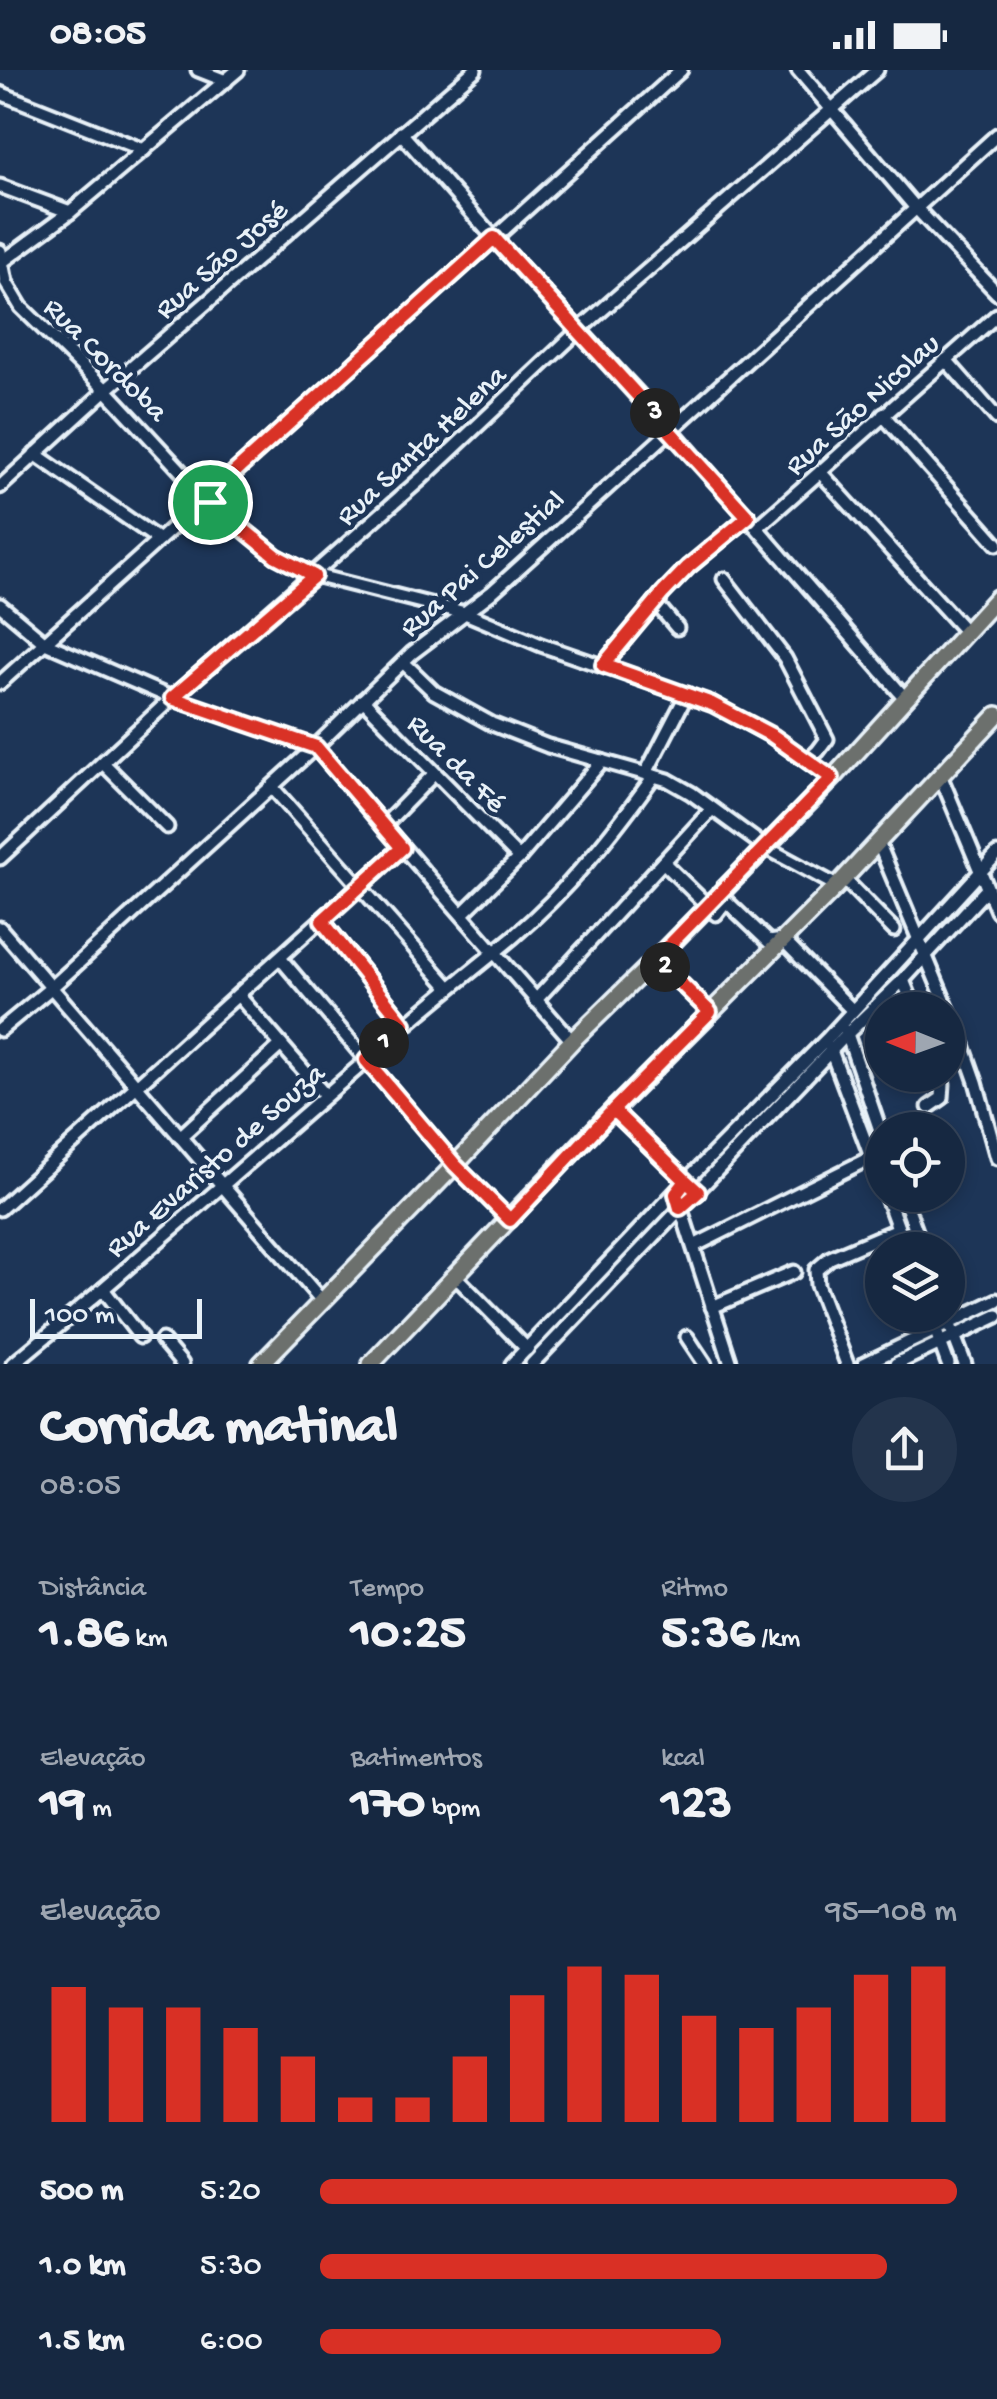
<!DOCTYPE html>
<html lang="pt">
<head>
<meta charset="utf-8">
<style>
	:root { --surface:#162841; --page:#23344c; --text:#f1f3f6; --muted:#9ea6b1; --line:#35445a; --accent:#d93025 }
	body { margin:0; font-family:"Gochi Hand",sans-serif; background:var(--page); color:var(--text); height:100vh; display:flex; flex-direction:column; font-size:38px; white-space:nowrap }
	* { box-sizing:border-box; margin:0 }
	p { font-size:32px; color:var(--muted) }
	.icon { flex:none; width:55px; height:55px; fill:none; stroke:currentColor; stroke-width:2; stroke-linecap:round; stroke-linejoin:round }
	.map { position:relative; height:1294px; overflow:hidden }
	.panel { display:flex; flex-direction:column; background:var(--surface); flex:1 }
	.panel>* { flex:none }
	.needle { width:65px; rotate:271deg }
	.controls { position:absolute; left:865px; top:922px; display:grid; gap:20px }
	.controls a { display:grid; place-items:center; width:100px; height:100px; border-radius:50%; background:var(--surface); box-shadow:0 5px 15px #0003,0 0 0 2px var(--line); font-size:50px }
	.scale { position:absolute; left:30px; bottom:25px; width:172px; box-sizing:border-box; padding-left:10px; border:5px solid #e8f1f8; border-top:0; font-size:28px; line-height:35px; white-space:nowrap; color:#e8f1f8; -webkit-text-stroke:8px #1d3557; paint-order:stroke }
	.pin { position:absolute; display:grid; place-items:center; width:85px; height:85px; color:#fff; margin:-42px; border:5px solid #fff; border-radius:50%; box-shadow:0 2px 10px #0007 }
	.km { position:absolute; width:50px; height:50px; margin:-25px; border-radius:50%; background:#222; color:#fff; font-size:28px; line-height:50px; text-align:center }
	.round { display:grid; place-items:center; flex:none; width:105px; height:105px; border-radius:52px; background:var(--page) }
	.overview { display:flex; align-items:center; justify-content:space-between; height:170px; padding:0 40px }
	h1 { font-size:55px; font-weight:700; line-height:75px }
	.metrics { display:grid; grid-template-columns:repeat(3,1fr); gap:15px; height:170px; padding:10px 40px }
	.metrics div { display:grid; align-content:center }
	.metrics b { font-size:50px; font-weight:700 }
	.metrics small { font-size:28px; font-weight:400 }
	.metrics p { font-size:28px }
	.chart { height:280px; padding:20px 40px }
	.chart p { display:flex; justify-content:space-between }
	.chart svg { width:100%; height:180px; margin-top:10px; stroke:var(--accent); stroke-width:6 }
	ul { padding:0 40px; list-style:none; font-size:32px }
	li { display:grid; grid-template-columns:160px 120px 1fr; align-items:center; height:75px }
	li i { height:25px; border-radius:12px; background:var(--accent) }
	.status { display:flex; justify-content:space-between; align-items:center; height:70px; padding:0 50px; background:var(--surface); direction:ltr }
	.status svg { height:28px; fill:currentColor }
	.map>svg:first-child { display:block }
	.lines { fill:none; stroke-linecap:round; stroke-linejoin:round }
	.minor-casing { stroke:#e8f1f8; stroke-width:19 }
	.major-casing { stroke:#e8f1f8; stroke-width:22 }
	.minor { stroke:#1d3557; stroke-width:11 }
	.major { stroke:#6c706d; stroke-width:15 }
	.wall { fill:#595761; stroke:#e8f1f8; stroke-width:2.5 }
	.shaded-wall { fill:#48474f; stroke:#e8f1f8; stroke-width:2.5 }
	.building { fill:#676571; stroke:#e8f1f8; stroke-width:2.5 }
	.route-casing { stroke:#fff; stroke-width:20 }
	.route { stroke:#d93025; stroke-width:12 }
	.labels { text-anchor:middle; stroke-width:9; stroke-linejoin:round; paint-order:stroke }
	.street-label { font-size:30px; fill:#e8f1f8; stroke:#1d3557 }
</style>
</head>
<body>
<div class="status"><b>08:05</b><svg viewBox="0 0 49 12"><path d="M0 12V9h3v3zM5 12V6h3v6zM10 12V3h3v9zM15 12V0h3v12zM26 1h20v11H26zM47 4h2v5h-2z"/></svg></div>
<div class="map">
<svg width="997" height="1294" viewBox="0 0 997 1294">
	<rect width="100%" height="100%" fill="#1d3557"/>
	<filter id="ink" filterUnits="userSpaceOnUse"><feTurbulence type="fractalNoise" baseFrequency=".01" numOctaves="2"/><feDisplacementMap in="SourceGraphic" scale="20" xChannelSelector="R" yChannelSelector="G"/><feConvolveMatrix kernelMatrix="1 2 1 2 8 2 1 2 1" color-interpolation-filters="sRGB"/></filter>
	<g filter="url(#ink)">
		<g class="lines">
			<g class="minor-casing">
				<g id="minor">
					<path d="M198 0 226 11"/>
					<path d="M798 0 915 137 997 223"/>
					<path d="M0 23 144 80"/>
					<path d="M401 63 494 168 670 358 904 627"/>
					<path d="M0 116 70 142"/>
					<path d="M0 181 6 212 21 237 106 320 206 428 276 486 314 505 465 543 541 575 713 634 773 667 832 709"/>
					<path d="M2 192 70 142 238 0"/>
					<path d="M946 290 997 348"/>
					<path d="M883 345 997 474"/>
					<path d="M35 384 159 470"/>
					<path d="M820 402 965 561"/>
					<path d="M0 417 106 320 475 0"/>
					<path d="M758 457 997 245"/>
					<path d="M724 509 785 588 827 669 818 681 807 691"/>
					<path d="M655 532 677 558"/>
					<path d="M0 535 45 573 172 628 315 677 572 971"/>
					<path d="M403 592 434 622 492 654 548 676 668 710 691 723 765 777 837 816"/>
					<path d="M603 595 663 523 688 497 749 447"/>
					<path d="M0 613 681 0"/>
					<path d="M363 630 519 788"/>
					<path d="M103 693 167 757"/>
					<path d="M646 703 687 624"/>
					<path d="M940 705 997 841"/>
					<path d="M272 717 449 917"/>
					<path d="M383 756 434 704"/>
					<path d="M878 772 963 975 976 1012 997 1088"/>
					<path d="M0 788 172 628 422 408 579 260 877 0"/>
					<path d="M663 792 716 844 726 831 769 872 783 870 852 940"/>
					<path d="M844 809 894 860"/>
					<path d="M462 844 519 788 602 691"/>
					<path d="M323 851 404 954"/>
					<path d="M0 858 323 1232"/>
					<path d="M280 888 455 1095 510 1150"/>
					<path d="M656 889 710 942"/>
					<path d="M903 910 915 940"/>
					<path d="M238 925 325 1025"/>
					<path d="M535 931 712 739"/>
					<path d="M0 960 52 917 315 677 412 583 491 523 997 65"/>
					<path d="M846 961 882 1066"/>
					<path d="M830 978 882 1116"/>
					<path d="M929 1037 942 1028 943 1014 940 1005"/>
					<path d="M613 1040 698 1123"/>
					<path d="M180 1067 281 975"/>
					<path d="M886 1125 906 1180"/>
					<path d="M903 1125 923 1180"/>
					<path d="M680 1136 731 1294"/>
					<path d="M0 1139 401 778"/>
					<path d="M694 1176 872 1087"/>
					<path d="M456 1207 527 1279"/>
					<path d="M103 1219 140 1267"/>
					<path d="M712 1237 794 1202"/>
					<path d="M930 1245 948 1294"/>
					<path d="M946 1245 965 1294"/>
					<path d="M687 1267 705 1294"/>
					<path d="M162 1270 182 1294"/>
					<path d="M13 1294 103 1219 367 990C413 946 464 908 513 867 568 820 612 764 654 706"/>
					<path d="M512 1294 686 1111 827 969 997 784"/>
					<path d="M532 1294 847 964 903 910 987 819"/>
					<path d="M847 1294 817 1215 816 1200 830 1188 898 1159"/>
					<path d="M864 1294 997 1230"/>
					<path d="M896 1294 997 1246"/>
				</g>
			</g>
			<g class="major-casing">
				<g id="major">
					<path d="M261 1294 455 1095 572 971 656 889 832 709 997 528"/>
					<path d="M371 1294 613 1040 837 816 997 645"/>
				</g>
			</g>
			<use href="#minor" class="minor"/>
			<use href="#major" class="major"/>
		</g>
		<path class="wall" d="M218 421 245 432 236 441 221 428Z"/>
		<path class="shaded-wall" d="M243 425 245 432 236 441 234 434Z"/>
		<path class="building" d="M228 411 243 425 234 434 218 421Z"/>
	</g>
	<g class="lines" filter="url(#ink)">
		<g class="route-casing">
			<path id="route" d="M210 432 276 486 314 506 172 628 316 677 402 778 322 851 404 954 366 990 455 1095 510 1150 613 1040 686 1111 676 1124 680 1138 698 1122 686 1111 613 1040 710 942 656 889 832 708 773 666 712 634 603 595 663 523 688 497 748 447 494 168 206 428 210 432"/>
		</g>
		<use href="#route" class="route"/>
	</g>
	<g class="labels">
		<g class="street-label">
			<text transform="translate(220 188) rotate(-41)" y="10">Rua São José</text>
			<text transform="translate(107 288) rotate(45)" y="10">Rua Cordoba</text>
			<text transform="translate(861 333) rotate(-42)" y="10">Rua São Nicolau</text>
			<text transform="translate(420 374) rotate(-43)" y="10">Rua Santa Helena</text>
			<text transform="translate(481 492) rotate(-41)" y="10">Rua Pai Celestial</text>
			<text transform="translate(458 692) rotate(45)" y="10">Rua da Fé</text>
			<text transform="translate(214 1089) rotate(-41)" y="10">Rua Evaristo de Souza</text>
		</g>
	</g>
</svg>
<div class="controls">
<a><svg class="needle" viewBox="-14 -14 28 28"><path d="M0-13l5 13h-10z" fill="#e53935"/><path d="M0 13l5-13h-10z" fill="#9ea6b1"/></svg></a>
<a><svg class="icon" aria-label="locate" viewBox="0 0 24 24"><circle cx="12" cy="12" r="6"/><path d="M12 2v4M12 18v4M2 12h4M18 12h4"/></svg></a>
<a><svg class="icon" aria-label="layers" viewBox="0 0 24 24"><path d="M12 4l9 5-9 5-9-5zM3 14l9 5 9-5"/></svg></a>
</div>
<div class="scale">100 m</div>
<div class="pin" style="left:210px;top:432px;background:#1e9e55"><svg class="icon" aria-label="arrive" viewBox="0 0 24 24"><path d="M6 21V4h12l-3 4 3 4H6"/></svg></div>
<b class="km" style="left:384px;top:973px">1</b>
<b class="km" style="left:665px;top:897px">2</b>
<b class="km" style="left:655px;top:343px">3</b>
</div>
<section class="panel">
<div class="overview"><div><h1>Corrida matinal</h1><p>08:05</p></div><a class="round"><svg class="icon" aria-label="share" viewBox="0 0 24 24"><path d="M12 15V3M7 8l5-5 5 5M5 13v7h14v-7"/></svg></a></div>
<div class="metrics">
<div><p>Distância</p><b>1.86<small> km</small></b></div>
<div><p>Tempo</p><b>10:25</b></div>
<div><p>Ritmo</p><b>5:36<small> /km</small></b></div>
</div>
<div class="metrics">
<div><p>Elevação</p><b>19<small> m</small></b></div>
<div><p>Batimentos</p><b>170<small> bpm</small></b></div>
<div><p>kcal</p><b>123</b></div>
</div>
<div class="chart"><p><span>Elevação</span>95–108 m</p>
<svg viewBox="0 0 160 44" preserveAspectRatio="none"><path d="M5 44V11M15 44V16M25 44V16M35 44V21M45 44V28M55 44V38M65 44V38M75 44V28M85 44V13M95 44V6M105 44V8M115 44V18M125 44V21M135 44V16M145 44V8M155 44V6"/></svg>
</div>
<ul>
<li><b>500 m</b>5:20<i style="width:100%"></i></li>
<li><b>1.0 km</b>5:30<i style="width:89%"></i></li>
<li><b>1.5 km</b>6:00<i style="width:63%"></i></li>
</ul>
</section>
</body>
</html>
